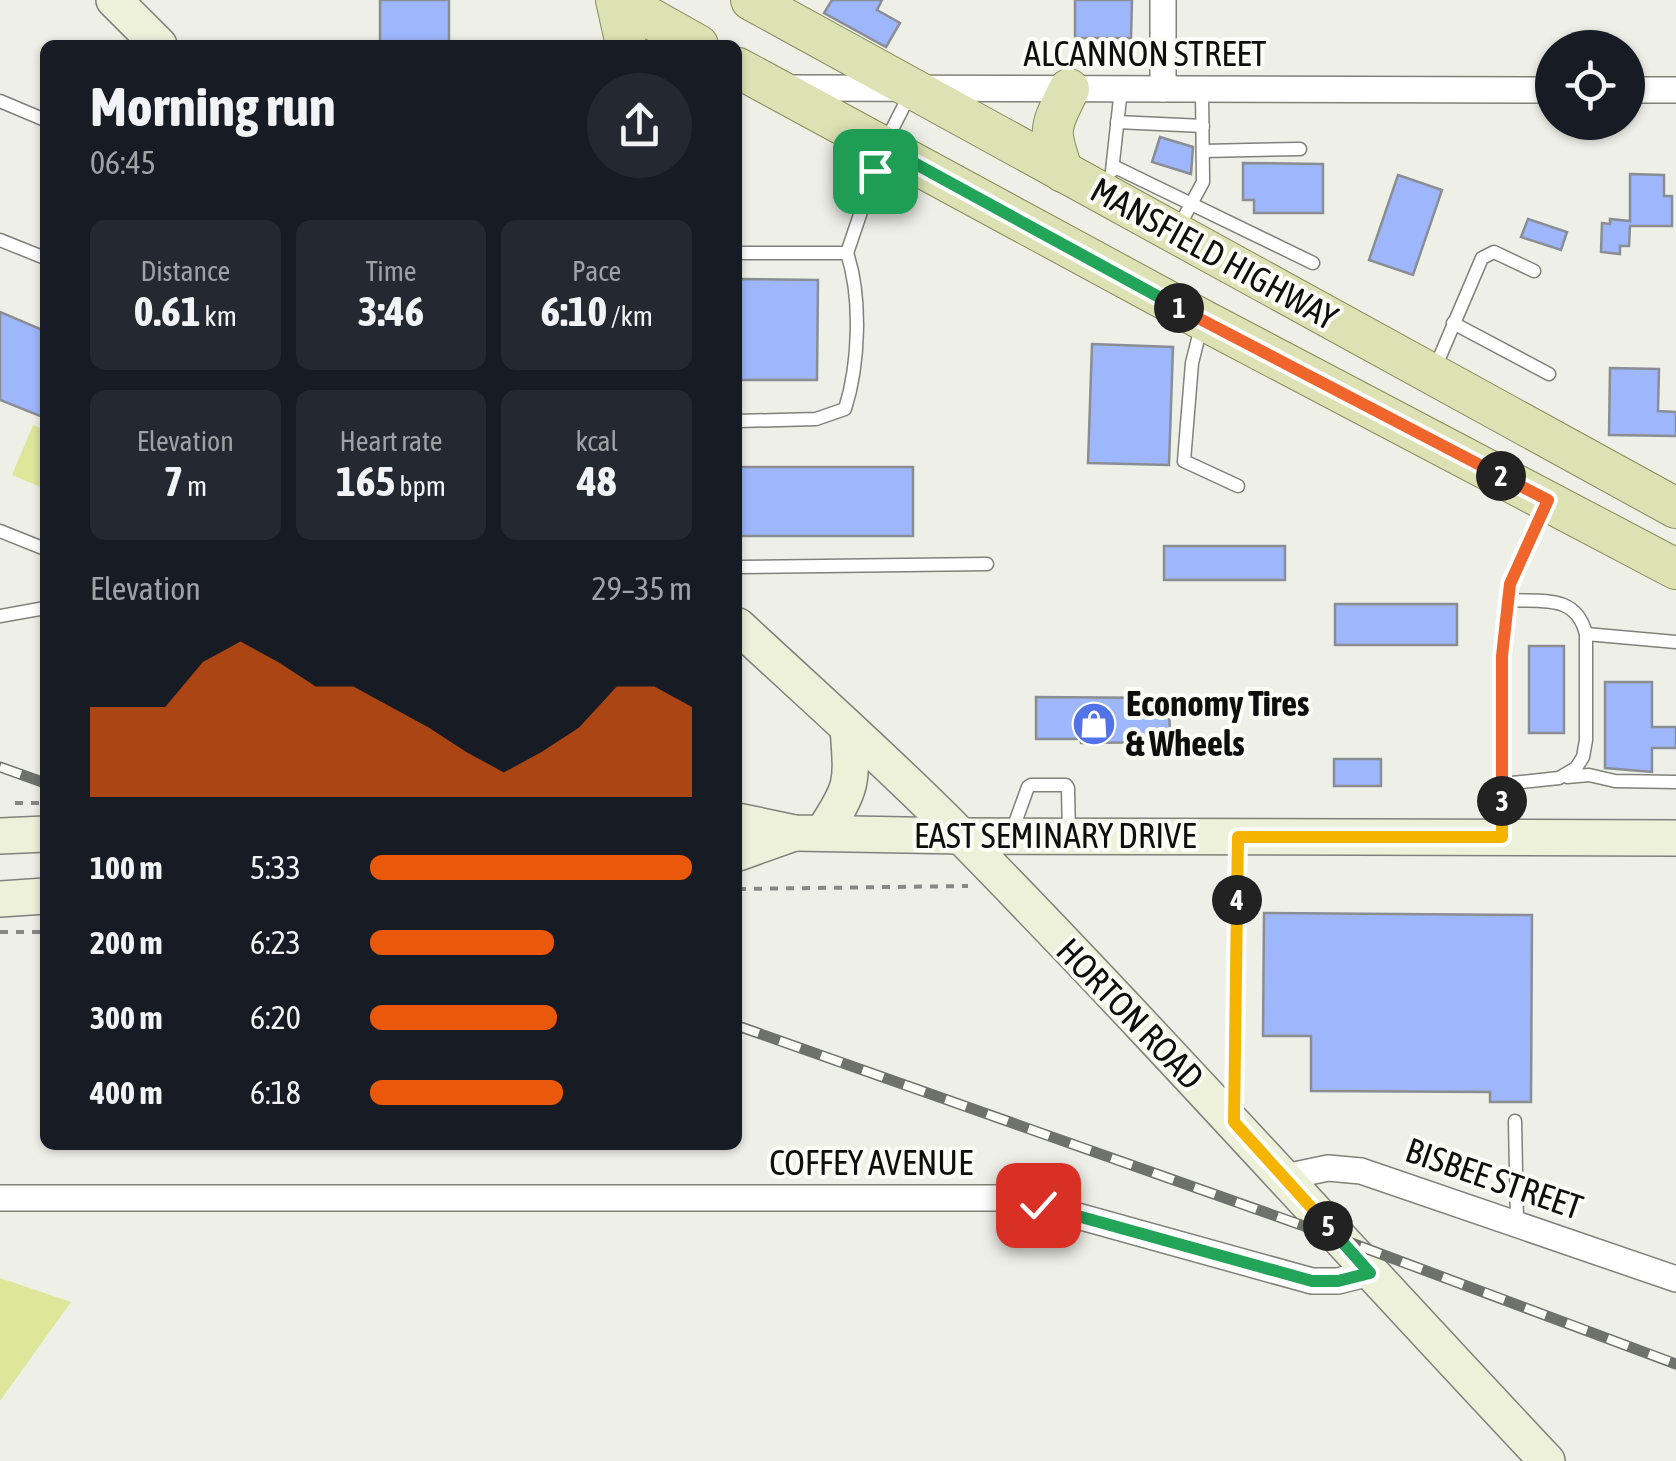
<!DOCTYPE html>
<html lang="en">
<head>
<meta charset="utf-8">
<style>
	:root { --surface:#171b24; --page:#242831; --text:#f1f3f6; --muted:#9ea1a6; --accent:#ea580c }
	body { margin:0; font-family:"Asap Condensed",sans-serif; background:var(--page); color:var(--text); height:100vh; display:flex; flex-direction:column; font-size:38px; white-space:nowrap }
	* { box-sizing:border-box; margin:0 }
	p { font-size:32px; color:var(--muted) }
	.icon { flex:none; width:55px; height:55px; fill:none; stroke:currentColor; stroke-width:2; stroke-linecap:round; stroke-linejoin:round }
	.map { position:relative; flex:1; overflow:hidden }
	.panel { position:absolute; left:40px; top:40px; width:702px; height:1110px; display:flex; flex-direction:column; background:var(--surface); border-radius:15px; box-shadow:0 2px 8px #0004 }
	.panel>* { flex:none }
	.fabs { position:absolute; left:1535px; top:30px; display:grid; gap:20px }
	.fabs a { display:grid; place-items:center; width:110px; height:110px; border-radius:50%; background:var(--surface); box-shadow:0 2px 8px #0004; font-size:50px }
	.pin { position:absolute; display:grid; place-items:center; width:85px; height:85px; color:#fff; margin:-42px; border-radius:20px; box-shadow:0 5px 15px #0006 }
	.km { position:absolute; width:50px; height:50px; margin:-25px; border-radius:50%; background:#222; color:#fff; font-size:28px; line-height:50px; text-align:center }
	.round { display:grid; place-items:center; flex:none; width:105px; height:105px; border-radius:52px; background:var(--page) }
	.headline { display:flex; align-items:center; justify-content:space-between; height:170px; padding:0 50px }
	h1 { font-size:55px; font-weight:700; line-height:75px }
	.stats { display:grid; grid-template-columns:repeat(3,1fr); gap:15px; height:170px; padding:10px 50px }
	.stats div { display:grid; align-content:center; border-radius:15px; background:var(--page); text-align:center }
	.stats b { font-size:42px; font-weight:700 }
	.stats small { font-size:28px; font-weight:400 }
	.stats p { font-size:28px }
	.chart { height:280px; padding:20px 50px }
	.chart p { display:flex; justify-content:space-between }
	.chart svg { width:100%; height:180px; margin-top:10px; fill:var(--accent); opacity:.7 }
	ul { padding:0 50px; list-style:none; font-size:32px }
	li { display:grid; grid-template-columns:160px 120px 1fr; align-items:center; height:75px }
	li i { height:25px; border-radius:12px; background:var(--accent) }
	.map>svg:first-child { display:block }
	.green { fill:#dee69a }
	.building { fill:#9eb7fc; stroke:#8a8d93; stroke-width:2.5 }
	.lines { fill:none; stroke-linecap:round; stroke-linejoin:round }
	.lane-casing { stroke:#80817b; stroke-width:15 }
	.street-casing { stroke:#80817b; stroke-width:28 }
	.secondary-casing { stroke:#80817b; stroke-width:38 }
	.primary-casing { stroke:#868c59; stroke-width:42 }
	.path { stroke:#878883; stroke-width:4; stroke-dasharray:8 8; stroke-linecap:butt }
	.lane { stroke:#fff; stroke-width:12 }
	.street { stroke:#fff; stroke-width:25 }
	.secondary { stroke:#eef1da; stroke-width:35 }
	.primary { stroke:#dde2b4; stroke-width:40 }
	.rail-casing { stroke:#6f716b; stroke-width:11 }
	.rail { stroke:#fcfdf6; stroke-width:8; stroke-dasharray:22; stroke-linecap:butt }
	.split-1-casing { stroke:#fff; stroke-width:20 }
	.split-2-casing { stroke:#fff; stroke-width:20 }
	.split-3-casing { stroke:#fff; stroke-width:20 }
	.split-4-casing { stroke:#fff; stroke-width:20 }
	.split-5-casing { stroke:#fff; stroke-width:20 }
	.split-6-casing { stroke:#fff; stroke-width:20 }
	.split-1 { stroke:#22a559; stroke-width:12 }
	.split-2 { stroke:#f0652b; stroke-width:12 }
	.split-3 { stroke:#f0652b; stroke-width:12 }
	.split-4 { stroke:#f5b400; stroke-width:12 }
	.split-5 { stroke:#f5b400; stroke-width:12 }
	.split-6 { stroke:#22a559; stroke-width:12 }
	.labels { text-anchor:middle; stroke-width:8; stroke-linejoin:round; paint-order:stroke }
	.street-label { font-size:35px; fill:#0e0f0c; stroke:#fcfdf6 }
	.poi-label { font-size:35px; font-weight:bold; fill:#0e0f0c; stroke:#fcfdf6; text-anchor:start }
</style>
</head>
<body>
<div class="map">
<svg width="1676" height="1461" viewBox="0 0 1676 1461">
	<rect width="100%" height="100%" fill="#eef0e8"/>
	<g class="green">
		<path d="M33 425 45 430V489L12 475Z"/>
		<path d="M0 1278 71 1302 0 1401Z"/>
	</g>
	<g class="building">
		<rect x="380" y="0" width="69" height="45"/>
		<path d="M832 0H882L877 10 900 23 886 47 824 13Z"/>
		<path d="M1075 0H1132L1131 38H1075Z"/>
		<path d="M1160 137 1193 147 1191 174 1152 162Z"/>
		<path d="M1243 163 1323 164V213H1254V200H1243Z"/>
		<path d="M1630 174 1664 175V196H1672V226H1630L1629 246H1620V254L1601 252 1602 223 1610 224V219L1630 221Z"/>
		<path d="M1398 175 1442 190 1413 275 1369 260Z"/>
		<path d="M1528 219 1567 232 1561 250 1521 237Z"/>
		<path d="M738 279 818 280 817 380H738Z"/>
		<path d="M0 312 45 331V418L0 400Z"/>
		<path d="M1092 344 1173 347 1169 465 1088 463Z"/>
		<path d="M1610 368 1659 369 1658 411 1676 412V436L1609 435Z"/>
		<rect x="738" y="467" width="175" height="69"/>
		<rect x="1164" y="546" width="121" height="34"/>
		<rect x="1335" y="604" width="122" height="41"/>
		<rect x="1529" y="646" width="35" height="87"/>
		<path d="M1605 682H1652V727H1676V748H1652V772L1605 768Z"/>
		<path d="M1036 697 1169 698 1170 742 1081 743 1080 739H1036Z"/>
		<rect x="1334" y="759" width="47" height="27"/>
		<path d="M1264 913 1532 915 1531 1102H1490V1092L1311 1091V1036H1263Z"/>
	</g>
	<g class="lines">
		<g class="lane-casing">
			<g id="lane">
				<path d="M0 101 45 120"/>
				<path d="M1117 122 1203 126"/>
				<path d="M1203 151 1300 149"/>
				<path d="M1113 166 1313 263"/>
				<path d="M1112 171 1121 89"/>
				<path d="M1177 230 1203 182 1202 89"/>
				<path d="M0 240 45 258"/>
				<path d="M738 253H847L883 147 910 94"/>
				<path d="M1202 323 1192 363 1184 461 1238 486"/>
				<path d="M1453 323 1549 374"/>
				<path d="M1435 368 1482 258 1494 252 1534 271"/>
				<path d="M738 421 816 419 845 409C859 365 862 298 847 253"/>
				<path d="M0 531 45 549"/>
				<path d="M738 567 987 564"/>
				<path d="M0 616 45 608"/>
				<path d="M1586 634 1676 642"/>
				<path d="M1567 777 1589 775 1615 781 1676 782"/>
				<path d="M1502 784 1559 778 1576 768 1583 757 1586 740V634C1576 594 1543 602 1509 600"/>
				<path d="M1011 834 1028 787 1031 785H1066L1068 788 1069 836"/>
				<path d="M1501 834 1502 656 1511 584 1545 507"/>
				<path d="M1234 1114 1238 839"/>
				<path d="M1515 1121 1517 1222"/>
			</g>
		</g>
		<g class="street-casing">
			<g id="street">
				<path d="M782 88 1552 90"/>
				<path d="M1163 89V0"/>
				<path d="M1628 90H1676"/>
				<path d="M1285 1177 1328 1168 1361 1171 1676 1279"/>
				<path d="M0 1198H996L1038 1205 1312 1281H1338L1370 1273"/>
			</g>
		</g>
		<g class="secondary-casing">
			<g id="secondary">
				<path d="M114 0 159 45"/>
				<path d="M738 626C811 694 887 761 958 833 1159 1038 1350 1252 1547 1461"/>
				<path d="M738 821 795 833 961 836 1676 838"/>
				<path d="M823 832C854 786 852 782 848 728"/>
				<path d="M0 836 45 834"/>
				<path d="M738 853 794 833"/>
				<path d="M0 899 45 896"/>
			</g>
		</g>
		<g class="primary-casing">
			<g id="primary">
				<path d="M616 0 626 45"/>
				<path d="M618 0 698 45"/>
				<path d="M751 0 1676 508"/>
				<path d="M738 68 1203 320 1676 569"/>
				<path d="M1063 172C1048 129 1049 130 1069 89"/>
			</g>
		</g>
		<g class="path">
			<path d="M15 803H40"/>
			<path d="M738 889 968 886"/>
			<path d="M0 932H45"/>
		</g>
		<use href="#lane" class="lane"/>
		<use href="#street" class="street"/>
		<use href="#secondary" class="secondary"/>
		<use href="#primary" class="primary"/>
		<g class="rail-casing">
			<g id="rail">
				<path d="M0 767 45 783"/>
				<path d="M738 1026 1338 1238 1676 1364"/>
			</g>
		</g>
		<use href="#rail" class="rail"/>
	</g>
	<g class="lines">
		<g class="split-1-casing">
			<path id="split-1" d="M875 171 883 146 1179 308"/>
		</g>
		<g class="split-2-casing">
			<path id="split-2" d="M1179 308 1501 476"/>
		</g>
		<g class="split-3-casing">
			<path id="split-3" d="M1501 476 1548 500 1510 584 1502 656V801"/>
		</g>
		<g class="split-4-casing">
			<path id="split-4" d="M1237 900 1238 837H1502V801"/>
		</g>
		<g class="split-5-casing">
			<path id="split-5" d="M1237 900 1234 1122 1328 1226"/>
		</g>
		<g class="split-6-casing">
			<path id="split-6" d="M1038 1205 1312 1281H1338L1370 1273 1328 1226"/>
		</g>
		<use href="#split-1" class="split-1"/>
		<use href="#split-2" class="split-2"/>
		<use href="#split-3" class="split-3"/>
		<use href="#split-4" class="split-4"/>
		<use href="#split-5" class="split-5"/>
		<use href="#split-6" class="split-6"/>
	</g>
	<defs>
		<g id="shop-disc" transform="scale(2.25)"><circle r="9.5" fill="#5173e7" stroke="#fcfdf6"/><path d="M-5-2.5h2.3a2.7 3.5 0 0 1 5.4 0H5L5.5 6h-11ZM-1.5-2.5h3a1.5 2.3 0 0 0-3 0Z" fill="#fff"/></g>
	</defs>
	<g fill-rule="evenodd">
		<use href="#shop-disc" x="1094" y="724"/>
	</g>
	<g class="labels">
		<g class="street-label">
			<text x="1145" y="66">ALCANNON STREET</text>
			<text transform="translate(1214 254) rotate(29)" y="12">MANSFIELD HIGHWAY</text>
			<text x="1055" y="848">EAST SEMINARY DRIVE</text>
			<text transform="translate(1130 1014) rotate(46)" y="12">HORTON ROAD</text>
			<text x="871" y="1175">COFFEY AVENUE</text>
			<text transform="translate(1494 1179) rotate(19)" y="12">BISBEE STREET</text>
		</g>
		<g class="poi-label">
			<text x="1126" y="716">Economy Tires<tspan x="1126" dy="40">&amp; Wheels</tspan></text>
		</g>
	</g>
</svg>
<div class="fabs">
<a><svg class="icon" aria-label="locate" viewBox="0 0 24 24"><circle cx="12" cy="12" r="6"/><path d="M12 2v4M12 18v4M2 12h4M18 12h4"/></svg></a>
</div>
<div class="pin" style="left:875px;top:171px;background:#1e9e55"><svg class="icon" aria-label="arrive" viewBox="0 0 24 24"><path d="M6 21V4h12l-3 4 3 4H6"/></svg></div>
<div class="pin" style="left:1038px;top:1205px;background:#d93025"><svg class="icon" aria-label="check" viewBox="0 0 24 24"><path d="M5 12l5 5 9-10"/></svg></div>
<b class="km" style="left:1179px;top:308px">1</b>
<b class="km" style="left:1501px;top:476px">2</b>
<b class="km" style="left:1502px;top:801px">3</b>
<b class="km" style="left:1237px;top:900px">4</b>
<b class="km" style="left:1328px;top:1226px">5</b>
<section class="panel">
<div class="headline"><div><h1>Morning run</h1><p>06:45</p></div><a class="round"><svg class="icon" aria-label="share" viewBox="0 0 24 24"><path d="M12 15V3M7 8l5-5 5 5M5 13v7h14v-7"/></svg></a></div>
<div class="stats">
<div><p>Distance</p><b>0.61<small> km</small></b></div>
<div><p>Time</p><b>3:46</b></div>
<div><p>Pace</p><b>6:10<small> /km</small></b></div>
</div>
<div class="stats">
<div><p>Elevation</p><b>7<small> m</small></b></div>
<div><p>Heart rate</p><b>165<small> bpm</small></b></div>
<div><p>kcal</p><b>48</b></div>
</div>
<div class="chart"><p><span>Elevation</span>29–35 m</p>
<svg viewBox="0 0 160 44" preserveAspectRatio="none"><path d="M0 44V22L10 22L20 22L30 11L40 6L50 11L60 17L70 17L80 22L90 27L100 33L110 38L120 33L130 27L140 17L150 17L160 22V44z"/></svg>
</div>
<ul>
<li><b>100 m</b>5:33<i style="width:100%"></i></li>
<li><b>200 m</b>6:23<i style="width:57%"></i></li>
<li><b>300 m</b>6:20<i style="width:58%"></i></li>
<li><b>400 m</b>6:18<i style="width:60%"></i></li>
</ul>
</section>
</div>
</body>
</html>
